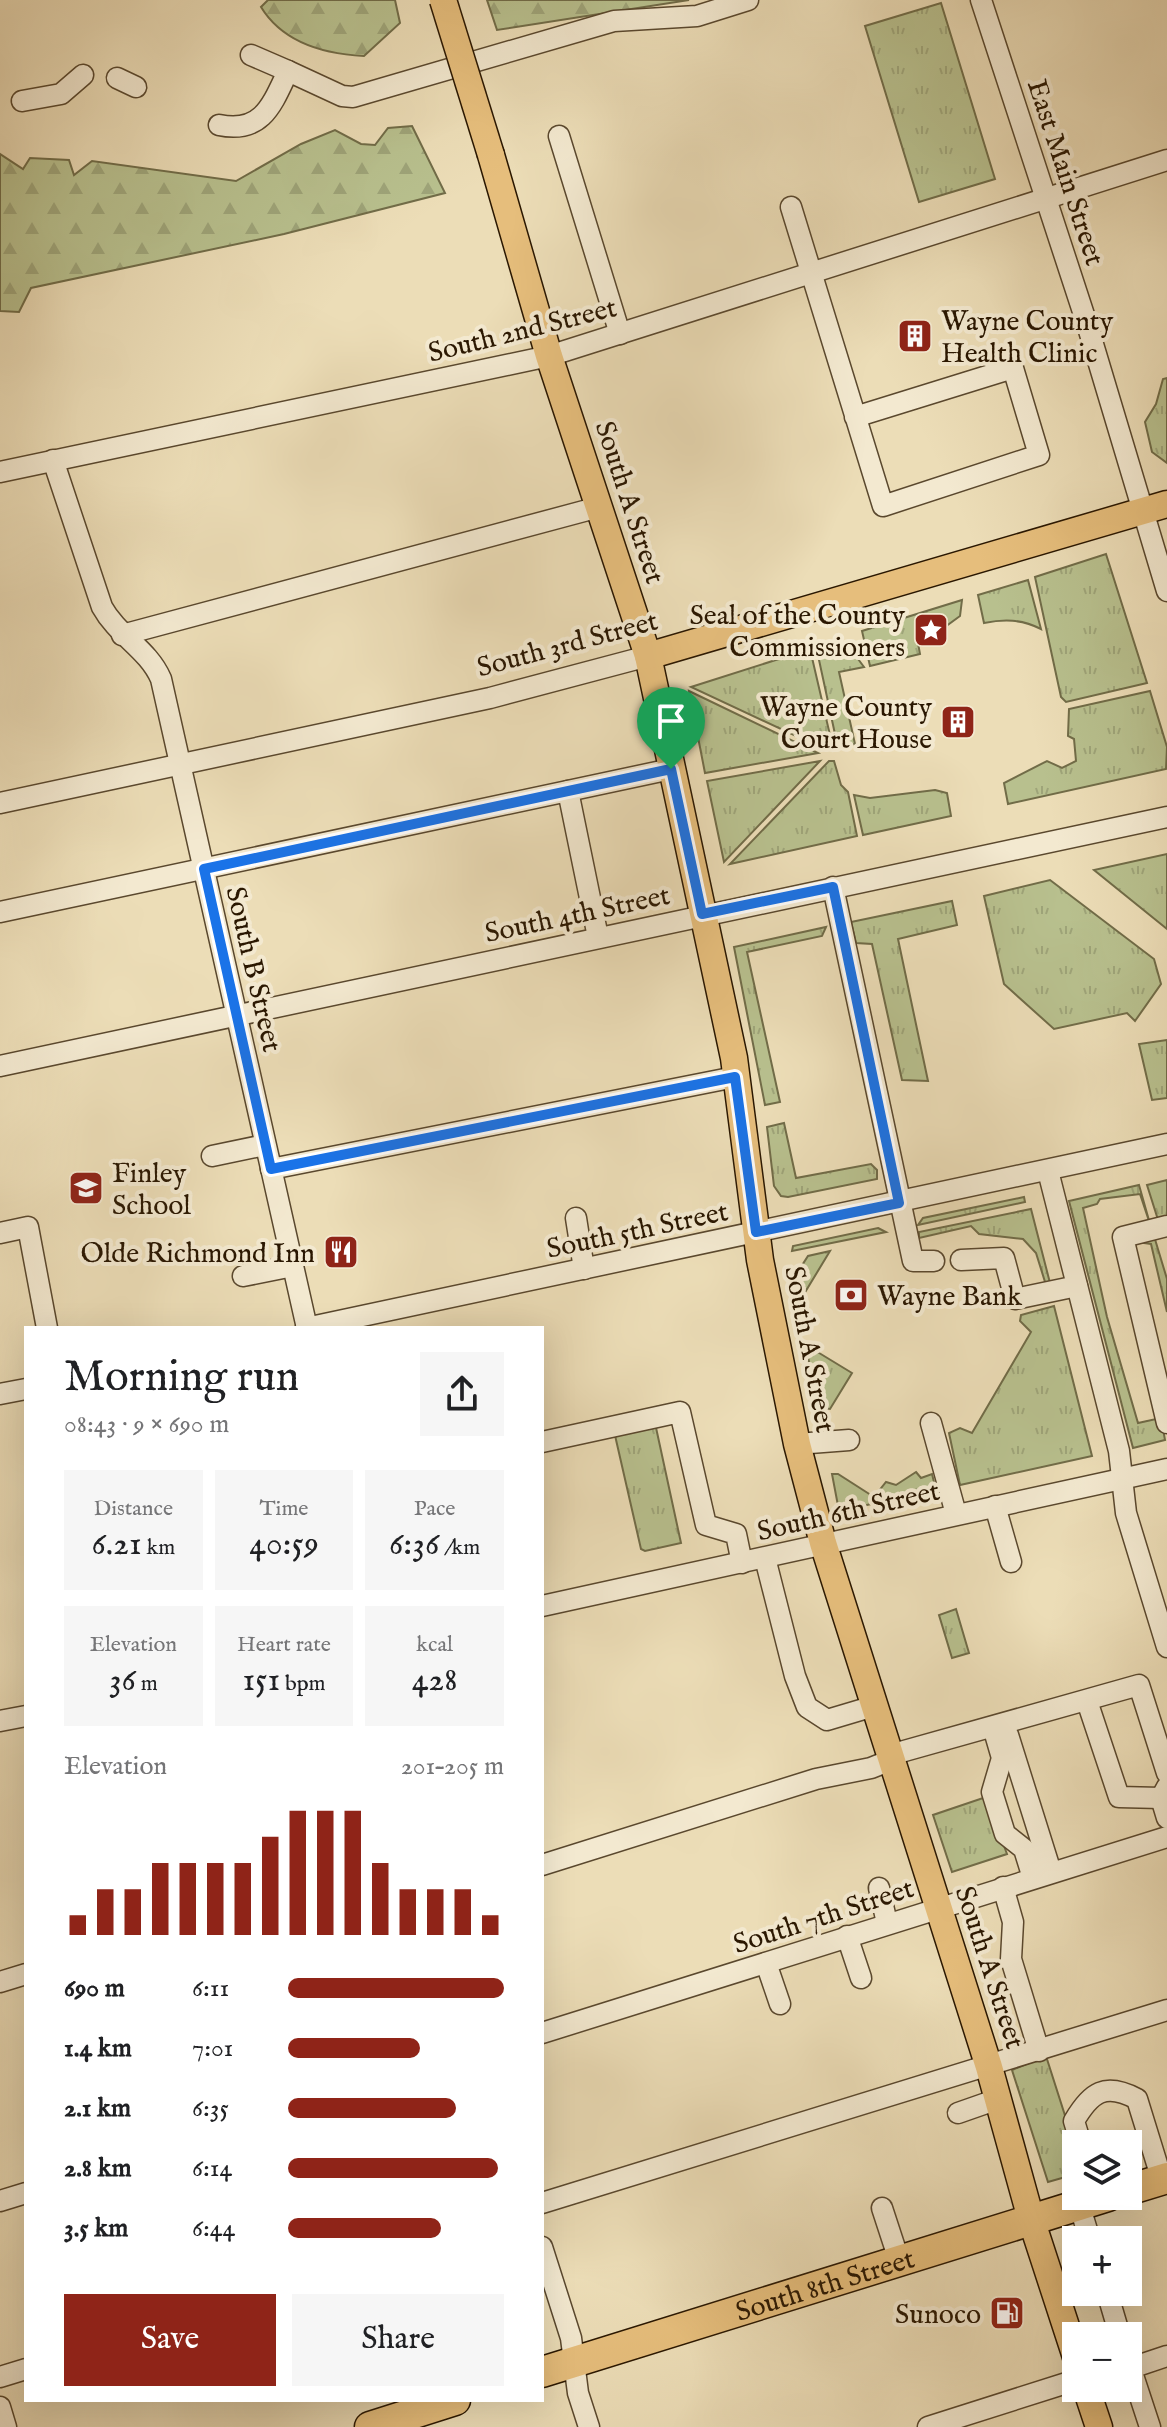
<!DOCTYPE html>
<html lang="en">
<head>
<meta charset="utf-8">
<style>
	:root { --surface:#fff; --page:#f6f6f6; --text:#202124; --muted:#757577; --accent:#8f2418 }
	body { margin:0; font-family:"IM FELL English",serif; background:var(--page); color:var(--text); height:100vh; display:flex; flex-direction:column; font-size:30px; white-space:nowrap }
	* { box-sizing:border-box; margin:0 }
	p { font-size:26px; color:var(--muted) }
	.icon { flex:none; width:44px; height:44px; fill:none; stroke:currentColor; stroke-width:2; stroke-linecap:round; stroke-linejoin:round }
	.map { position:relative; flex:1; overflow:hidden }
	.sheet { position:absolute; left:24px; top:1326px; width:520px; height:1076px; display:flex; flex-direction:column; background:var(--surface); border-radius:0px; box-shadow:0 8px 32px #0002 }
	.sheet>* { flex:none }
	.controls { position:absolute; left:1062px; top:2130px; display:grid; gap:16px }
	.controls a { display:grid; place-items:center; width:80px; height:80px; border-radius:0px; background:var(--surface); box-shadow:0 8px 32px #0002; font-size:40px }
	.pin { position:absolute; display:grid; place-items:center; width:68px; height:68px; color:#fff; margin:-82px -34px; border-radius:50% 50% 50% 0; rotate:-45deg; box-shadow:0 0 8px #0007 }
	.pin .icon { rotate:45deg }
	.round { display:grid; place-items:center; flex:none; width:84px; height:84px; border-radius:0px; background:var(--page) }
	.head { display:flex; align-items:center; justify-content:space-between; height:136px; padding:0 40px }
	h1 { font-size:44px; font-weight:600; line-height:60px }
	.stats { display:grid; grid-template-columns:repeat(3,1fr); gap:12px; height:136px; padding:8px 40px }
	.stats div { display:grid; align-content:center; border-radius:0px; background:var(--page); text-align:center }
	.stats b { font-size:34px; font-weight:600 }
	.stats small { font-size:22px; font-weight:400 }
	.stats p { font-size:22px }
	.chart { height:224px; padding:16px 40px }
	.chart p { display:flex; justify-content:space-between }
	.chart svg { width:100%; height:144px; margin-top:8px; stroke:var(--accent); stroke-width:6 }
	.primary-button { display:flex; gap:16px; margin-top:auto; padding:16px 40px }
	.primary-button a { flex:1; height:92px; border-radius:0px; background:var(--accent); color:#fff; font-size:32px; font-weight:600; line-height:92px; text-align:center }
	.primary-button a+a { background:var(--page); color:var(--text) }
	ul { padding:0 40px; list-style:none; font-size:26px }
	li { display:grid; grid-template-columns:128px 96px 1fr; align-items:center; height:60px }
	li i { height:20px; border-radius:10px; background:var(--accent) }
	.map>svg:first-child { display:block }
	.grass { fill:url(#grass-tufts); stroke:#716c48; stroke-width:2 }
	.forest { fill:url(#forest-firs); stroke:#716c48; stroke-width:2 }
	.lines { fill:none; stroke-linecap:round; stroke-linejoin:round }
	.minor-casing { stroke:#5a482e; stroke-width:23 }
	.major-casing { stroke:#2a1701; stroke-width:29 }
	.highway-casing { stroke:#2a1701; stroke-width:33 }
	.minor { stroke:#f3e9d0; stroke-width:20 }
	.major { stroke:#e6be7c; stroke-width:26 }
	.highway { stroke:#e6be7c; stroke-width:30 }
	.major-bridge-casing { stroke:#2a1701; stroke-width:29; stroke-linecap:butt }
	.major-bridge { stroke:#e6be7c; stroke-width:26 }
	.route-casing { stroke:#fff; stroke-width:16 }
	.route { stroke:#1a73e8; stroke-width:10 }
	.labels { text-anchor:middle; stroke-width:8; stroke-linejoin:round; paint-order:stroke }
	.street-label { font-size:28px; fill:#2a1701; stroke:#f3e9d0 }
	.poi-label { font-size:28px; fill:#2a1701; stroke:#f3e9d0; text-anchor:end }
</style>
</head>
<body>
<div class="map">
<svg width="1167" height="2427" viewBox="0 0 1167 2427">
	<defs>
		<pattern id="grass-tufts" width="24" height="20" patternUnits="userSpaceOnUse" patternTransform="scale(2)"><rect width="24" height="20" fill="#b8c08e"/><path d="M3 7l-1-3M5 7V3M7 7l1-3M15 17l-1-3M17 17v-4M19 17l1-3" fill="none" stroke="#9ea479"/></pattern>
		<pattern id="forest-firs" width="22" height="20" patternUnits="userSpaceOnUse" patternTransform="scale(2)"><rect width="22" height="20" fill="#b8c08e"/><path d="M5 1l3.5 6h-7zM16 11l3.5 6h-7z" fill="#9ea479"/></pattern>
	</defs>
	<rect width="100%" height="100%" fill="#ecddb7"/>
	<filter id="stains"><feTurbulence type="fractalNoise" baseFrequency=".0025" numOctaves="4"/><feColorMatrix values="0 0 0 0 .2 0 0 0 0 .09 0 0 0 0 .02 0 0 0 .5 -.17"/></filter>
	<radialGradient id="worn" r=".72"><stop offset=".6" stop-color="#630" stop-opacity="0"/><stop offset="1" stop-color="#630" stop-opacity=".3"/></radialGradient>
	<g class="grass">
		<path d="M941 3 995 179 919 202 865 26Z"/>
		<path d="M1167 378V463L1152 452 1145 422 1156 404 1163 379Z"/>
		<path d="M1106 554 1147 683 1066 702 1061 697 1035 577Z"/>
		<path d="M1028 580 1041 629C1021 619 1004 619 984 623L978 595Z"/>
		<path d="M962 600 960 616 938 632 917 638 920 654 870 666 862 631Z"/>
		<path d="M835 641 846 643 864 667 839 672 855 744 838 748 816 646Z"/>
		<path d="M810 649 833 748 826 750 691 687Z"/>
		<path d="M689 691 818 753 705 773Z"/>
		<path d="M1150 691 1167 747 1166 769 1008 804 1004 783 1047 761 1062 768 1076 761 1074 739 1068 736 1069 709Z"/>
		<path d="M820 761 724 862 707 781Z"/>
		<path d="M829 761H834L841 785 848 792 857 836 730 864Z"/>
		<path d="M935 790 947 793 951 816 863 835 854 795 870 798Z"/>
		<path d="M1167 854V929L1094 870Z"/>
		<path d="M1050 880 1154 959 1161 984 1135 1021 1127 1013 1054 1029 1004 984 984 896Z"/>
		<path d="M952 901 957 925 898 939 928 1081 902 1080 872 944 856 943 851 922Z"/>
		<path d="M826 927 822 936 747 952 780 1102 765 1105 734 947Z"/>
		<path d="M1167 1040V1098L1152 1100 1139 1044Z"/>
		<path d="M784 1123 796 1178 871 1164 877 1170V1179L788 1197 781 1196 774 1186 767 1127Z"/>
		<path d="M1167 1180V1220L1159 1223 1147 1185Z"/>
		<path d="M1139 1185 1150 1224 1140 1194 1100 1199 1097 1204 1083 1208 1107 1317 1138 1423 1156 1419 1162 1423 1165 1440 1133 1448 1069 1201Z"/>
		<path d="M1024 1197 1025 1202 918 1225 923 1218Z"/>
		<path d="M1031 1209 1050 1283 1046 1285 1036 1253 1023 1239 979 1234 971 1226 919 1238V1232Z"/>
		<path d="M878 1228 886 1232 792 1251 793 1246Z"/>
		<path d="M1154 1236 1167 1279V1312L1151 1244 1137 1242Z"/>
		<path d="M830 1251 801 1299 804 1330H801L792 1281 808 1256Z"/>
		<path d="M1054 1306 1092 1456 960 1485 949 1433 960 1428 972 1433 1031 1332 1020 1321 1021 1315Z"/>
		<path d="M806 1345 852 1373 830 1409 817 1407Z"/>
		<path d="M655 1423 681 1543 645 1551 641 1549 614 1431Z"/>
		<path d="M916 1472 921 1478 932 1474 936 1490 839 1511 832 1474H838L874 1497 886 1482 896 1485Z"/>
		<path d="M956 1609 969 1653 952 1658 939 1615Z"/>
		<path d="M986 1797 1007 1854 952 1872 933 1815Z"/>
		<path d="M1046 2056 1076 2150V2174L1048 2182 1012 2070Z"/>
	</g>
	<g class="forest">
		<path d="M268 0H395L400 23 364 56C324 54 283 43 261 7Z"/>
		<path d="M487 0H689L497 30Z"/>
		<path d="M412 126 445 193 284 234 31 288 19 312 0 311V154L23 169 30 158 69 160 74 175 92 161 236 181 301 144 335 130 361 144 375 145 388 128Z"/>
	</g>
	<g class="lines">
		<g class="minor-casing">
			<g id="minor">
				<path d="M981 0 1087 324 1167 591"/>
				<path d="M288 71 342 96 353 97 614 21 697 16 748 0"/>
				<path d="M117 78 136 87"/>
				<path d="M22 101 61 94 83 75"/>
				<path d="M219 125C262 134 272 105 288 71L251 55"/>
				<path d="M559 136 620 334"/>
				<path d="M791 207 883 506 1039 455 1013 368 855 417"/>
				<path d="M53 460 102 607C118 636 148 649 161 679L307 1328"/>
				<path d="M0 472 549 356 1167 160"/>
				<path d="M122 635 599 507"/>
				<path d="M568 791 598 937"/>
				<path d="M0 803 490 698 648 656"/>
				<path d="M833 887 913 1261H934"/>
				<path d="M0 912 671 769"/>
				<path d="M0 1066 1167 817"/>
				<path d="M212 1156 265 1145"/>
				<path d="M271 1169 735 1077"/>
				<path d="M1048 1171 1119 1451 1126 1513 1167 1647"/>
				<path d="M576 1218 584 1269"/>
				<path d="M1167 1226 1123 1237 1167 1423"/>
				<path d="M0 1233 28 1227 47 1328"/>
				<path d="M961 1260 1004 1258 1015 1299 1077 1286"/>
				<path d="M243 1276 293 1266"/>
				<path d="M306 1328 1167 1144"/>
				<path d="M0 1394 26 1389"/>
				<path d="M931 1423 956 1514"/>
				<path d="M542 1442 680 1412 706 1525 736 1534 742 1563"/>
				<path d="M797 1444 849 1440"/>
				<path d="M995 1506 1011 1562"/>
				<path d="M765 1558 795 1676 807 1707 827 1720 874 1706"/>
				<path d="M542 1606 1167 1469"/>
				<path d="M1087 1701 1119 1797 1161 1798"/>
				<path d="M0 1721 26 1716"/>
				<path d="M993 1727 1002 1758 992 1792 1005 1834 1024 1849 1033 1878"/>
				<path d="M1008 1735 1051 1872"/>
				<path d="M890 1755 1139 1685 1167 1773"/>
				<path d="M1167 1787 1161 1798 1167 1818"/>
				<path d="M542 1865 816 1779 871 1768 891 1760"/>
				<path d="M1003 1887 1013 1922 1011 1959 1039 2051"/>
				<path d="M879 1888 887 1923"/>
				<path d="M847 1936 861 1978"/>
				<path d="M766 1963 780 2004"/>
				<path d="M0 1982 26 1974"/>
				<path d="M542 2033 1167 1837"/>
				<path d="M958 2113 998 2099"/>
				<path d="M1081 2144 1074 2121C1091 2092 1105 2082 1137 2099L1162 2180"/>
				<path d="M0 2201 26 2193"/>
				<path d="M542 2203 1167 2010"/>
				<path d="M1079 2204 1090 2240"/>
				<path d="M882 2208 899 2260"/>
				<path d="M542 2247 571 2338 578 2393 589 2427"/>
				<path d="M1107 2292 1120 2336"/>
				<path d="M1128 2360 1150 2427"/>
				<path d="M1128 2369 1167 2356"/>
				<path d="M0 2377 26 2369"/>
				<path d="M0 2407 6 2427"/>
				<path d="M928 2427 1076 2380"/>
			</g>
		</g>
		<g class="major-casing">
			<g id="major">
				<path d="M491 155 549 356 648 656 734 1058 760 1260 797 1444 823 1543 989 2067 1031 2219 1076 2357"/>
				<path d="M648 656 1167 504"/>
				<path d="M1086 2388 1099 2427"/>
			</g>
		</g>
		<g class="highway-casing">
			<g id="highway">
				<path d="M1128 2190 1167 2178"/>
				<path id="s1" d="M542 2372 1108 2196"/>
				<path d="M370 2427 455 2400"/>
			</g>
		</g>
		<use href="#minor" class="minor"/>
		<use href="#major" class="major"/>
		<use href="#highway" class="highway"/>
		<g class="major-bridge-casing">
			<path id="major-bridge" d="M443 0 491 155"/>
		</g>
		<use href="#major-bridge" class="major-bridge"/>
	</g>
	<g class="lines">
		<g class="route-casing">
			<path id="route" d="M671 769 702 914 833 887 899 1203 756 1232 735 1077 271 1169 204 869Z"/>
		</g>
		<use href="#route" class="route"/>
	</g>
	<defs>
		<g id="building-square" transform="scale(1.8)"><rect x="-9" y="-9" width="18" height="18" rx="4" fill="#8f2418" stroke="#f3e9d0"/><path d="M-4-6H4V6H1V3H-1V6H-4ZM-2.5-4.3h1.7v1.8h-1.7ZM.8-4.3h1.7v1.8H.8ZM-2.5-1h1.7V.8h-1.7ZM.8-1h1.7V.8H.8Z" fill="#fff"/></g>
		<g id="sight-square" transform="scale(1.8)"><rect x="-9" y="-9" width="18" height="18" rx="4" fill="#8f2418" stroke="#f3e9d0"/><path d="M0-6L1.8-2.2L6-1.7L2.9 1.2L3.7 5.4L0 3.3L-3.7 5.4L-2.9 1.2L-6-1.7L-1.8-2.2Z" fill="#fff"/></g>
		<g id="school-square" transform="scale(1.8)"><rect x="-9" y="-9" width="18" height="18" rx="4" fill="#8f2418" stroke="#f3e9d0"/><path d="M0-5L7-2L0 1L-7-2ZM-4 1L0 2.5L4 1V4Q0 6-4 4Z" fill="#fff"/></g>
		<g id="restaurant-square" transform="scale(1.8)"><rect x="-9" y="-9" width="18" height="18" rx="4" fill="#8f2418" stroke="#f3e9d0"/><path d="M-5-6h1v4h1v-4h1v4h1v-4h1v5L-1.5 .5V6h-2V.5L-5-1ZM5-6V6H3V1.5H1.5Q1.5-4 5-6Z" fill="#fff"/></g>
		<g id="bank-square" transform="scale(1.8)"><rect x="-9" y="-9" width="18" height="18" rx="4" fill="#8f2418" stroke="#f3e9d0"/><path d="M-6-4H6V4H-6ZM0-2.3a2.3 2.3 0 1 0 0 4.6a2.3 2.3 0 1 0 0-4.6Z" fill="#fff"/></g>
		<g id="fuel-square" transform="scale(1.8)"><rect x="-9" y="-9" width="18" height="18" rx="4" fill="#8f2418" stroke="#f3e9d0"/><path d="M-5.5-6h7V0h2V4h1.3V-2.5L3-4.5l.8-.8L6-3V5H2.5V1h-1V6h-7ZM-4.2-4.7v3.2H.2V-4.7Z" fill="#fff"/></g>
	</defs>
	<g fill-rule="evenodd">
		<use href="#building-square" x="915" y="336"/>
		<use href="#sight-square" x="931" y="630"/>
		<use href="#building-square" x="958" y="722"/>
		<use href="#school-square" x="86" y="1188"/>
		<use href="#restaurant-square" x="341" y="1252"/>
		<use href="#bank-square" x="851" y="1295"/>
		<use href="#fuel-square" x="1007" y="2313"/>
	</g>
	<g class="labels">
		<g class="street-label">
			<text transform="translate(1067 172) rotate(72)" y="10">East Main Street</text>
			<text transform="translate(522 329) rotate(-14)" y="10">South 2nd Street</text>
			<text transform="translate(631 502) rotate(72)" y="10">South A Street</text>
			<text transform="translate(567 643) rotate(-15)" y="10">South 3rd Street</text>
			<text transform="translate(577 913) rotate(-12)" y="10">South 4th Street</text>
			<text transform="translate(255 969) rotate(77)" y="10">South B Street</text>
			<text transform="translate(637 1229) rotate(-12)" y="10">South 5th Street</text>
			<text transform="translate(811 1349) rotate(79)" y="10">South A Street</text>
			<text transform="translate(848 1510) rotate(-13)" y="10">South 6th Street</text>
			<text transform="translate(823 1915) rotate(-18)" y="10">South 7th Street</text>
			<text transform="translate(991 1967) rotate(72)" y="10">South A Street</text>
			<text dy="10" stroke="none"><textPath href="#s1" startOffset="296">South 8th Street</textPath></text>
		</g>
		<g class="poi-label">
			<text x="941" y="330" text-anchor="start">Wayne County<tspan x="941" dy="32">Health Clinic</tspan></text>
			<text x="905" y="624">Seal of the County<tspan x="905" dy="32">Commissioners</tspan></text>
			<text x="932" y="716">Wayne County<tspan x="932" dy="32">Court House</tspan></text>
			<text x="112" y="1182" text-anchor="start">Finley<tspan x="112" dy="32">School</tspan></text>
			<text x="315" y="1262">Olde Richmond Inn</text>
			<text x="877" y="1305" text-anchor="start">Wayne Bank</text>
			<text x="981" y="2323">Sunoco</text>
		</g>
	</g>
	<rect width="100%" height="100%" filter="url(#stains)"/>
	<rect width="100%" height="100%" fill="url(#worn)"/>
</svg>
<div class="controls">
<a><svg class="icon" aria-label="layers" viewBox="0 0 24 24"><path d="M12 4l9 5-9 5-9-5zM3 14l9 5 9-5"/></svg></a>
<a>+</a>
<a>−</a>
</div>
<div class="pin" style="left:671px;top:769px;background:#1e9e55"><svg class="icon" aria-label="arrive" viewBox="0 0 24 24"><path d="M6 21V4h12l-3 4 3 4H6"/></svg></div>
<section class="sheet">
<div class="head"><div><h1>Morning run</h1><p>08:43 · 9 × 690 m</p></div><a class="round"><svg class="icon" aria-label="share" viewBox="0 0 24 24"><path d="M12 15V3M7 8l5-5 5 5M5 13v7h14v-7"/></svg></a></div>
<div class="stats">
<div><p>Distance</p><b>6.21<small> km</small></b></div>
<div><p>Time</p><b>40:59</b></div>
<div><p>Pace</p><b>6:36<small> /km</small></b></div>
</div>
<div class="stats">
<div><p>Elevation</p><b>36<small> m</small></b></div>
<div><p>Heart rate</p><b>151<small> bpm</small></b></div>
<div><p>kcal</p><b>428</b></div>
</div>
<div class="chart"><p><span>Elevation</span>201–205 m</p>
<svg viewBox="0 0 160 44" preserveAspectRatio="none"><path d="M5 44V38M15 44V30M25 44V30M35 44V22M45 44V22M55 44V22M65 44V22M75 44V14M85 44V6M95 44V6M105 44V6M115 44V22M125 44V30M135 44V30M145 44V30M155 44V38"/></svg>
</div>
<ul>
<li><b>690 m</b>6:11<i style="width:100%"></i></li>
<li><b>1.4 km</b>7:01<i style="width:61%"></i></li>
<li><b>2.1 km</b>6:35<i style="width:78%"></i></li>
<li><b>2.8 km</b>6:14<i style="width:97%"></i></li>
<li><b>3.5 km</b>6:44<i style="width:71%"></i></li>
</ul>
<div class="primary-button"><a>Save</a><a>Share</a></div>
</section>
</div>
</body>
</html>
